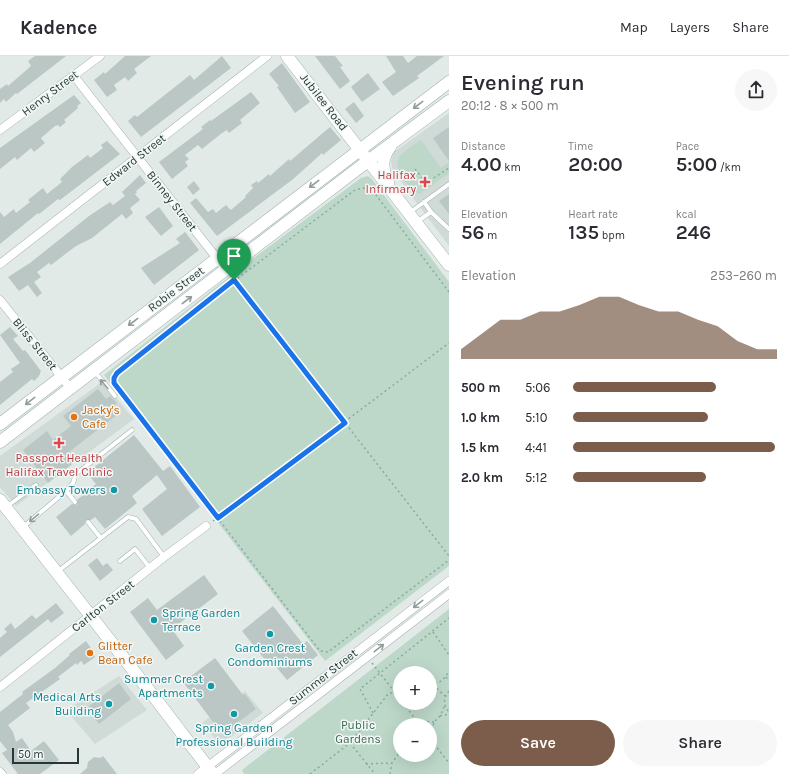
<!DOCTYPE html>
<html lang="en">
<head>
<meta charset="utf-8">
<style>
	:root { --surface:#fff; --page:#f7f7f7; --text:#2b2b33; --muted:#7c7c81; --line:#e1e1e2; --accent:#7c5d4c }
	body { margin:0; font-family:Karla,sans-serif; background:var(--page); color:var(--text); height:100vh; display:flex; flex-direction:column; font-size:15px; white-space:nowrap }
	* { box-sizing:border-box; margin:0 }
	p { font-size:13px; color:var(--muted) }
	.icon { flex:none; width:22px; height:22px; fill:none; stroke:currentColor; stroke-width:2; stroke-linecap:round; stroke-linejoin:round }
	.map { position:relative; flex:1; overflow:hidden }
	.drawer { display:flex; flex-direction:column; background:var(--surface); width:340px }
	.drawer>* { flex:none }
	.tools { position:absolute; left:393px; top:610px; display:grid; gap:8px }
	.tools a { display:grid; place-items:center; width:44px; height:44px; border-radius:50%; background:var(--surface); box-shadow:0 4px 16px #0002; font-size:20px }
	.scale { position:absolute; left:12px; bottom:10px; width:67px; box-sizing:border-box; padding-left:4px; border:2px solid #243937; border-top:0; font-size:11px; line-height:14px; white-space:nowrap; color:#243937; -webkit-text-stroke:3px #f2f7f5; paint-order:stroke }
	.pin { position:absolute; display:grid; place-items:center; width:34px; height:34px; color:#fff; margin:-41px -17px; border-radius:50% 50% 50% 0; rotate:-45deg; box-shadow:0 0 4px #0007 }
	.pin .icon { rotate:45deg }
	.round { display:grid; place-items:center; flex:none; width:42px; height:42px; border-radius:21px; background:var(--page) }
	.head { display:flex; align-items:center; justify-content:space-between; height:68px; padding:0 12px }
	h1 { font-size:22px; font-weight:600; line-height:30px }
	.figures { display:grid; grid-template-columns:repeat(3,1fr); gap:6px; height:68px; padding:4px 12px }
	.figures div { display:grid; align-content:center }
	.figures b { font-size:20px; font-weight:600 }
	.figures small { font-size:11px; font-weight:400 }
	.figures p { font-size:11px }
	.chart { height:112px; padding:8px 12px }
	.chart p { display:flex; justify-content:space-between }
	.chart svg { width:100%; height:72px; margin-top:4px; fill:var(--accent); opacity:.7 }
	.action { display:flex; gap:8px; margin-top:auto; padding:8px 12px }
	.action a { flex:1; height:46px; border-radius:24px; background:var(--accent); color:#fff; font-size:16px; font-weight:600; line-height:46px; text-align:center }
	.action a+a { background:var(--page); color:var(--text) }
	ul { padding:0 12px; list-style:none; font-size:13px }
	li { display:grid; grid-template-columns:64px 48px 1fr; align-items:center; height:30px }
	li i { height:10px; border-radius:5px; background:var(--accent) }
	header { display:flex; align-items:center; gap:24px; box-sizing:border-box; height:56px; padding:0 20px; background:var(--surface); border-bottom:1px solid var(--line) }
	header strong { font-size:19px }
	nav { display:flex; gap:22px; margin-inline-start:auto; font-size:14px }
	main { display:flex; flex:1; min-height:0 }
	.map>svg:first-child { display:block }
	.built { fill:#d0dad7 }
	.green { fill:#bdd8c9; fill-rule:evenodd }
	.building { fill:#bac7c4 }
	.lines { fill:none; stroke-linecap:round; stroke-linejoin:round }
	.lane-casing { stroke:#a5b1af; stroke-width:5 }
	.street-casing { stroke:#a5b1af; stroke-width:9 }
	.secondary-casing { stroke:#a2b4b1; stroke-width:13 }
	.path { stroke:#86aaa4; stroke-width:1.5; stroke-dasharray:2 3; stroke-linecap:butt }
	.lane { stroke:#fff; stroke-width:4 }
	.street { stroke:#fff; stroke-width:8 }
	.secondary { stroke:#fff; stroke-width:12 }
	.oneway { stroke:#929c9b }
	.route-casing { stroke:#fff; stroke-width:8 }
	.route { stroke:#1a73e8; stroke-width:5 }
	.health-dot { fill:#e0444e; stroke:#f2f7f5; stroke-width:1.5 }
	.food-dot { fill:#e8710a; stroke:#f2f7f5; stroke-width:1.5 }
	.culture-dot { fill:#0f9aa8; stroke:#f2f7f5; stroke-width:1.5 }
	.labels { text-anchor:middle; stroke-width:3; stroke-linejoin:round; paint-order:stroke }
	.street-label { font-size:12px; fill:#243937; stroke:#f2f7f5 }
	.health-label { font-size:12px; fill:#be3a42; stroke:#f2f7f5; text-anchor:end }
	.food-label { font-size:12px; fill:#c56008; stroke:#f2f7f5; text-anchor:start }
	.culture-label { font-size:12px; fill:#0d838f; stroke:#f2f7f5; text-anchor:end }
	.park-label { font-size:12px; fill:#346a52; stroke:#f2f7f5 }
</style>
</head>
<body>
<header>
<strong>Kadence</strong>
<nav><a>Map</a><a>Layers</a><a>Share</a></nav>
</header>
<main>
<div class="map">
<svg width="449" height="718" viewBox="0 0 449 718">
	<rect width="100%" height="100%" fill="#e2eae8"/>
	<g class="built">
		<path d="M449 57V190L393 115 391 106 394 96Z"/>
		<path d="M102 326 134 363 16 450 0 431V400Z"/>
		<path d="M119 620 147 654 95 688 66 654Z"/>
		<path d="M245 635 263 657 220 689 202 667Z"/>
	</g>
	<g class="green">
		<path d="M421 84 441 112 449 106V117L420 138C412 135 409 130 404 124 388 102 404 96 421 84Z"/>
		<path d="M367 120 371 122 449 226V510L325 605 104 319 239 213 361 122Z"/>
		<path d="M449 553V718H244L242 714ZM400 617H430V647H400ZM400 669H430V699H400Z"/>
	</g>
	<g class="building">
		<path d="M35 0H66L17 38 16 37 6 46 4 43 0 47V33L7 28 8 30 31 10 28 5Z"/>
		<path d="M125 0H151L134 13 137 17 128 25 125 21 114 29 117 34 107 41 94 24 104 16 105 18Z"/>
		<path d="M222 0 231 12 141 81 128 65 135 59 137 61 190 19 194 24Z"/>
		<path d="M315 0H335L343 10 340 11 350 25 340 33Z"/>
		<path d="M386 0H403L408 7 417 0H444L417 20 419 22 393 40 382 26 396 16Z"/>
		<path d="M282 7 310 46 295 57 277 31 279 30 269 18Z"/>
		<path d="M368 17 380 33 362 46 351 31Z"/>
		<path d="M251 36 260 47 240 64 242 67 229 77 227 74 222 77 202 93 198 89 185 99 189 103 185 106 188 110 172 123 159 106 203 73 201 71 210 64 211 65Z"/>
		<path d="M74 39 81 47 77 50 78 52 64 64 66 66 60 71 58 69 55 70 41 82 45 87 34 96 31 92 17 104 15 101 0 113V92Z"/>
		<path d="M354 46 364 60 356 67 345 53Z"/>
		<path d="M330 71 341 84 323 99 322 97 310 108 292 124 217 180 190 147 196 142 208 156 213 153 216 157 226 149 231 154 246 141 245 140 253 132 251 129 257 125 258 127 269 118 270 120 289 103 290 105Z"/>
		<path d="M449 71V105L433 82Z"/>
		<path d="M107 85 120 98 60 144 58 143 39 158 38 157 0 188V156L4 161 14 153 16 157 30 146 28 144 43 132 47 138 62 126 60 123 72 111 88 99 90 102 103 92 101 89Z"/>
		<path d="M140 119 146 127 136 135 137 136 135 138 140 144 130 152 133 157 126 163 122 158 92 182 76 190 51 209 49 207 37 216 41 221 34 226 42 237 37 241 28 229 19 235 8 221 30 207 89 160 110 146 113 149 125 140 122 136Z"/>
		<path d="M194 125 200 133 193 139 187 131Z"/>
		<path d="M449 138V158L439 145Z"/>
		<path d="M159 151 173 170 161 180 145 161Z"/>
		<path d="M185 176 199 194 154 229 141 212 180 187 176 183Z"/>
		<path d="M10 271 18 280 13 283 23 295 25 294 41 315 39 320 34 325 32 323 0 349V326L13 316 11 313 20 307 0 279Z"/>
		<path d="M98 333 106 343 110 340 117 347 112 351 118 358 65 399 72 408 48 427 23 394 47 375 53 384 71 370 63 360Z"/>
		<path d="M134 379 163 415 170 410 200 451 162 480 142 453 167 433 157 419 132 440 137 447 105 473 95 461 91 464H86L85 468 71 480 56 461 72 448 77 449V444L96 428 87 417Z"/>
		<path d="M97 502 103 510 107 507 113 514 100 525 88 509Z"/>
		<path d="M204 519 218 538 172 573 184 590 166 604 130 556 148 542 157 554Z"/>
		<path d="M56 547 64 557 51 567 48 563 0 601V582L7 576 4 573 11 567 15 573 32 559 36 563Z"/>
		<path d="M273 550 303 588 307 585 318 599 287 624 269 602 266 605 242 575Z"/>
		<path d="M86 585 93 595 92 596 95 601 84 609 81 605 77 609 76 607 58 621 60 623 26 647 30 652 8 669 13 676 16 686 22 682 31 695 44 685 59 704 40 718H18L2 697 7 694 0 685V656L23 638 22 636 55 612 70 599 69 598Z"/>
		<path d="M215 602 243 639 245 638 256 653 222 678 183 626Z"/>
		<path d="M119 627 131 643 99 668 87 652Z"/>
		<path d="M103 700 117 718H80L87 712 88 706 94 701 100 702Z"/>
	</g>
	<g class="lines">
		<g class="lane-casing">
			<g id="lane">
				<path d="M424 146 431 156 449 173"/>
				<path d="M409 157 449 128"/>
				<path d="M418 165 431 156"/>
				<path d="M95 316 115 340"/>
				<path d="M75 446 66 435 73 427 76 418 132 374"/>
				<path d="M6 451 36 429"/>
				<path d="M88 466 100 481"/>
				<path d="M22 472 66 435"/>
				<path d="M120 505 135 493 150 512"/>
				<path d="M57 516 128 461 136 463 164 501"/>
			</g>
		</g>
		<g class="street-casing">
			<g id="street">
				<path d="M74 20 226 214"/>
				<path d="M0 74 100 0"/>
				<path d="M0 208 267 0"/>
				<path d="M0 244 71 333"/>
				<path d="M0 631 164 501 206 470"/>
				<path d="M0 716 2 718"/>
				<path d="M198 718 449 525"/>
				<path d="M215 718 449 538"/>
			</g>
		</g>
		<g class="secondary-casing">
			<g id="secondary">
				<path d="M287 0 449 209"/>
				<path d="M388 126C382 113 381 103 390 91"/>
				<path d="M0 368 449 26"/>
				<path d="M0 386 356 114 449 45"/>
				<path d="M0 444 155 642 213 718"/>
			</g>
		</g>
		<g class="path">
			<path d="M415 113 424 124 429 125 449 112"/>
			<path d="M232 222 449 500"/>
			<path d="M449 236 373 135 363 132 355 134 234 225 117 317 114 322V327L320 595 328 596 449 504"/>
			<path d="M213 465 449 287"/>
			<path d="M433 576 449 599"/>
			<path d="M372 607 400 643"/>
			<path d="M446 621 449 624"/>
			<path d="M430 629C439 628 445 623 449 615"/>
			<path d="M433 629 445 640"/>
			<path d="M449 635C443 642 443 649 449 656"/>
			<path d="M403 647 420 669"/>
			<path d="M373 657 360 633 449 562"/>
			<path d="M440 660 449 658"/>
			<path d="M417 665 434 666"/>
			<path d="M430 684 434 666 440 660 445 649"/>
			<path d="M431 684 449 707"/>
			<path d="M350 687 375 718"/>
			<path d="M366 708 392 707"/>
			<path d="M310 718 350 687 388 638 400 634"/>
			<path d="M390 718 392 707 400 696"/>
		</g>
		<use href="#lane" class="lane"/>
		<use href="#street" class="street"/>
		<use href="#secondary" class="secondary"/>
	</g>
	<defs><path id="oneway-shaft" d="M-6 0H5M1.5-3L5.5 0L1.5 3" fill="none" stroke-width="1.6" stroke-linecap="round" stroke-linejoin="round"/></defs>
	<g class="oneway">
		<use href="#oneway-shaft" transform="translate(418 49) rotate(143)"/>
		<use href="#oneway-shaft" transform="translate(314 128) rotate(143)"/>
		<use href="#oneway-shaft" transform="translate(187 244) rotate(-37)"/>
		<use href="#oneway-shaft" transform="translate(133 266) rotate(143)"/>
		<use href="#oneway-shaft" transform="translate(104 328) rotate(-130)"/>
		<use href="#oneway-shaft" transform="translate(30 345) rotate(142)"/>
		<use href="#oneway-shaft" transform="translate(34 462) rotate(140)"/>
		<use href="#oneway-shaft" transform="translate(418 548) rotate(142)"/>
		<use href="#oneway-shaft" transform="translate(379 592) rotate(-38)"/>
	</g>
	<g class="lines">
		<g class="route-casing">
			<path id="route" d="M234 224 345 367 218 462 114 327V322L117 317Z"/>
		</g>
		<use href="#route" class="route"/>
	</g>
	<g class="health-dot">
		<path d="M423 120h4v4h4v4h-4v4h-4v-4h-4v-4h4z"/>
		<path d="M57 381h4v4h4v4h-4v4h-4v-4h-4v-4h4z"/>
	</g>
	<g class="food-dot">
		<circle cx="74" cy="361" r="4"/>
		<circle cx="90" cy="597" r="4"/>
	</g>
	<g class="culture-dot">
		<circle cx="114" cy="434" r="4"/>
		<circle cx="154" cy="564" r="4"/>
		<circle cx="270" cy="578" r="4"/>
		<circle cx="211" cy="630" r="4"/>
		<circle cx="109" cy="648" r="4"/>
		<circle cx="234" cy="658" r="4"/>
	</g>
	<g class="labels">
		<g class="street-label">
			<text transform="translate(50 37) rotate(-37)" y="4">Henry Street</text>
			<text transform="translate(324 46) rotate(52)" y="4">Jubilee Road</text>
			<text transform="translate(134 104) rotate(-38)" y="4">Edward Street</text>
			<text transform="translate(172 145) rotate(52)" y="4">Binney Street</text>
			<text transform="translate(176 233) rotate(-37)" y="4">Robie Street</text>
			<text transform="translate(35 288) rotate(51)" y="4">Bliss Street</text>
			<text transform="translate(103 550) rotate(-38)" y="4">Carlton Street</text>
			<text transform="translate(323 621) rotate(-38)" y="4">Summer Street</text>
		</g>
		<g class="health-label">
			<text x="416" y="123">Halifax<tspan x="416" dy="14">Infirmary</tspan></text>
			<text x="59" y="406" text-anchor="middle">Passport Health<tspan x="59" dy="14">Halifax Travel Clinic</tspan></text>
		</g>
		<g class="food-label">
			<text x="82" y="358">Jacky's<tspan x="82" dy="14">Cafe</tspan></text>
			<text x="98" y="594">Glitter<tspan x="98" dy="14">Bean Cafe</tspan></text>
		</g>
		<g class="culture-label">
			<text x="106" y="438">Embassy Towers</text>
			<text x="162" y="561" text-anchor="start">Spring Garden<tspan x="162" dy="14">Terrace</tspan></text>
			<text x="270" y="596" text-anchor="middle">Garden Crest<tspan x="270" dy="14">Condominiums</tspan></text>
			<text x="203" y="627">Summer Crest<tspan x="203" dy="14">Apartments</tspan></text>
			<text x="101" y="645">Medical Arts<tspan x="101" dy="14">Building</tspan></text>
			<text x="234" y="676" text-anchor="middle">Spring Garden<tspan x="234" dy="14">Professional Building</tspan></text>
		</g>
		<g class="park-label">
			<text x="358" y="673">Public<tspan x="358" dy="14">Gardens</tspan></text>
		</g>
	</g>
</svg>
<div class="tools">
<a>+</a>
<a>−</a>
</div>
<div class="scale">50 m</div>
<div class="pin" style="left:234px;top:224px;background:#1e9e55"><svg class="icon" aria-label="arrive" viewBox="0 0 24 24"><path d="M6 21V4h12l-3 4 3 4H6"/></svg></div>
</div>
<section class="drawer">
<div class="head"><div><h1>Evening run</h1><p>20:12 · 8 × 500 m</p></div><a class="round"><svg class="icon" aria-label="share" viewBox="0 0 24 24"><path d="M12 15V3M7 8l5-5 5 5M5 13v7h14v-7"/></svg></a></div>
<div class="figures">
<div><p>Distance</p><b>4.00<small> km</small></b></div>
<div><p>Time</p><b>20:00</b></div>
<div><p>Pace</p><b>5:00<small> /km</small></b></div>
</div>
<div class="figures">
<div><p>Elevation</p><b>56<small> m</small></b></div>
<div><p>Heart rate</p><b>135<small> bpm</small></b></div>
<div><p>kcal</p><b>246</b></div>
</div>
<div class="chart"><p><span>Elevation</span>253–260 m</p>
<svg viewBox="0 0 160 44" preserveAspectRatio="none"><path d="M0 44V38L10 29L20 20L30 20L40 15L50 15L60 11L70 6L80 6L90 11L100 15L110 15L120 20L130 24L140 33L150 38L160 38V44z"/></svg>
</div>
<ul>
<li><b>500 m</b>5:06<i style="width:70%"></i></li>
<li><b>1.0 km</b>5:10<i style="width:66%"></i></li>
<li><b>1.5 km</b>4:41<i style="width:99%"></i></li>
<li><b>2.0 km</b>5:12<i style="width:65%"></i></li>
</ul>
<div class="action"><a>Save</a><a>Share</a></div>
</section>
</main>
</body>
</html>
